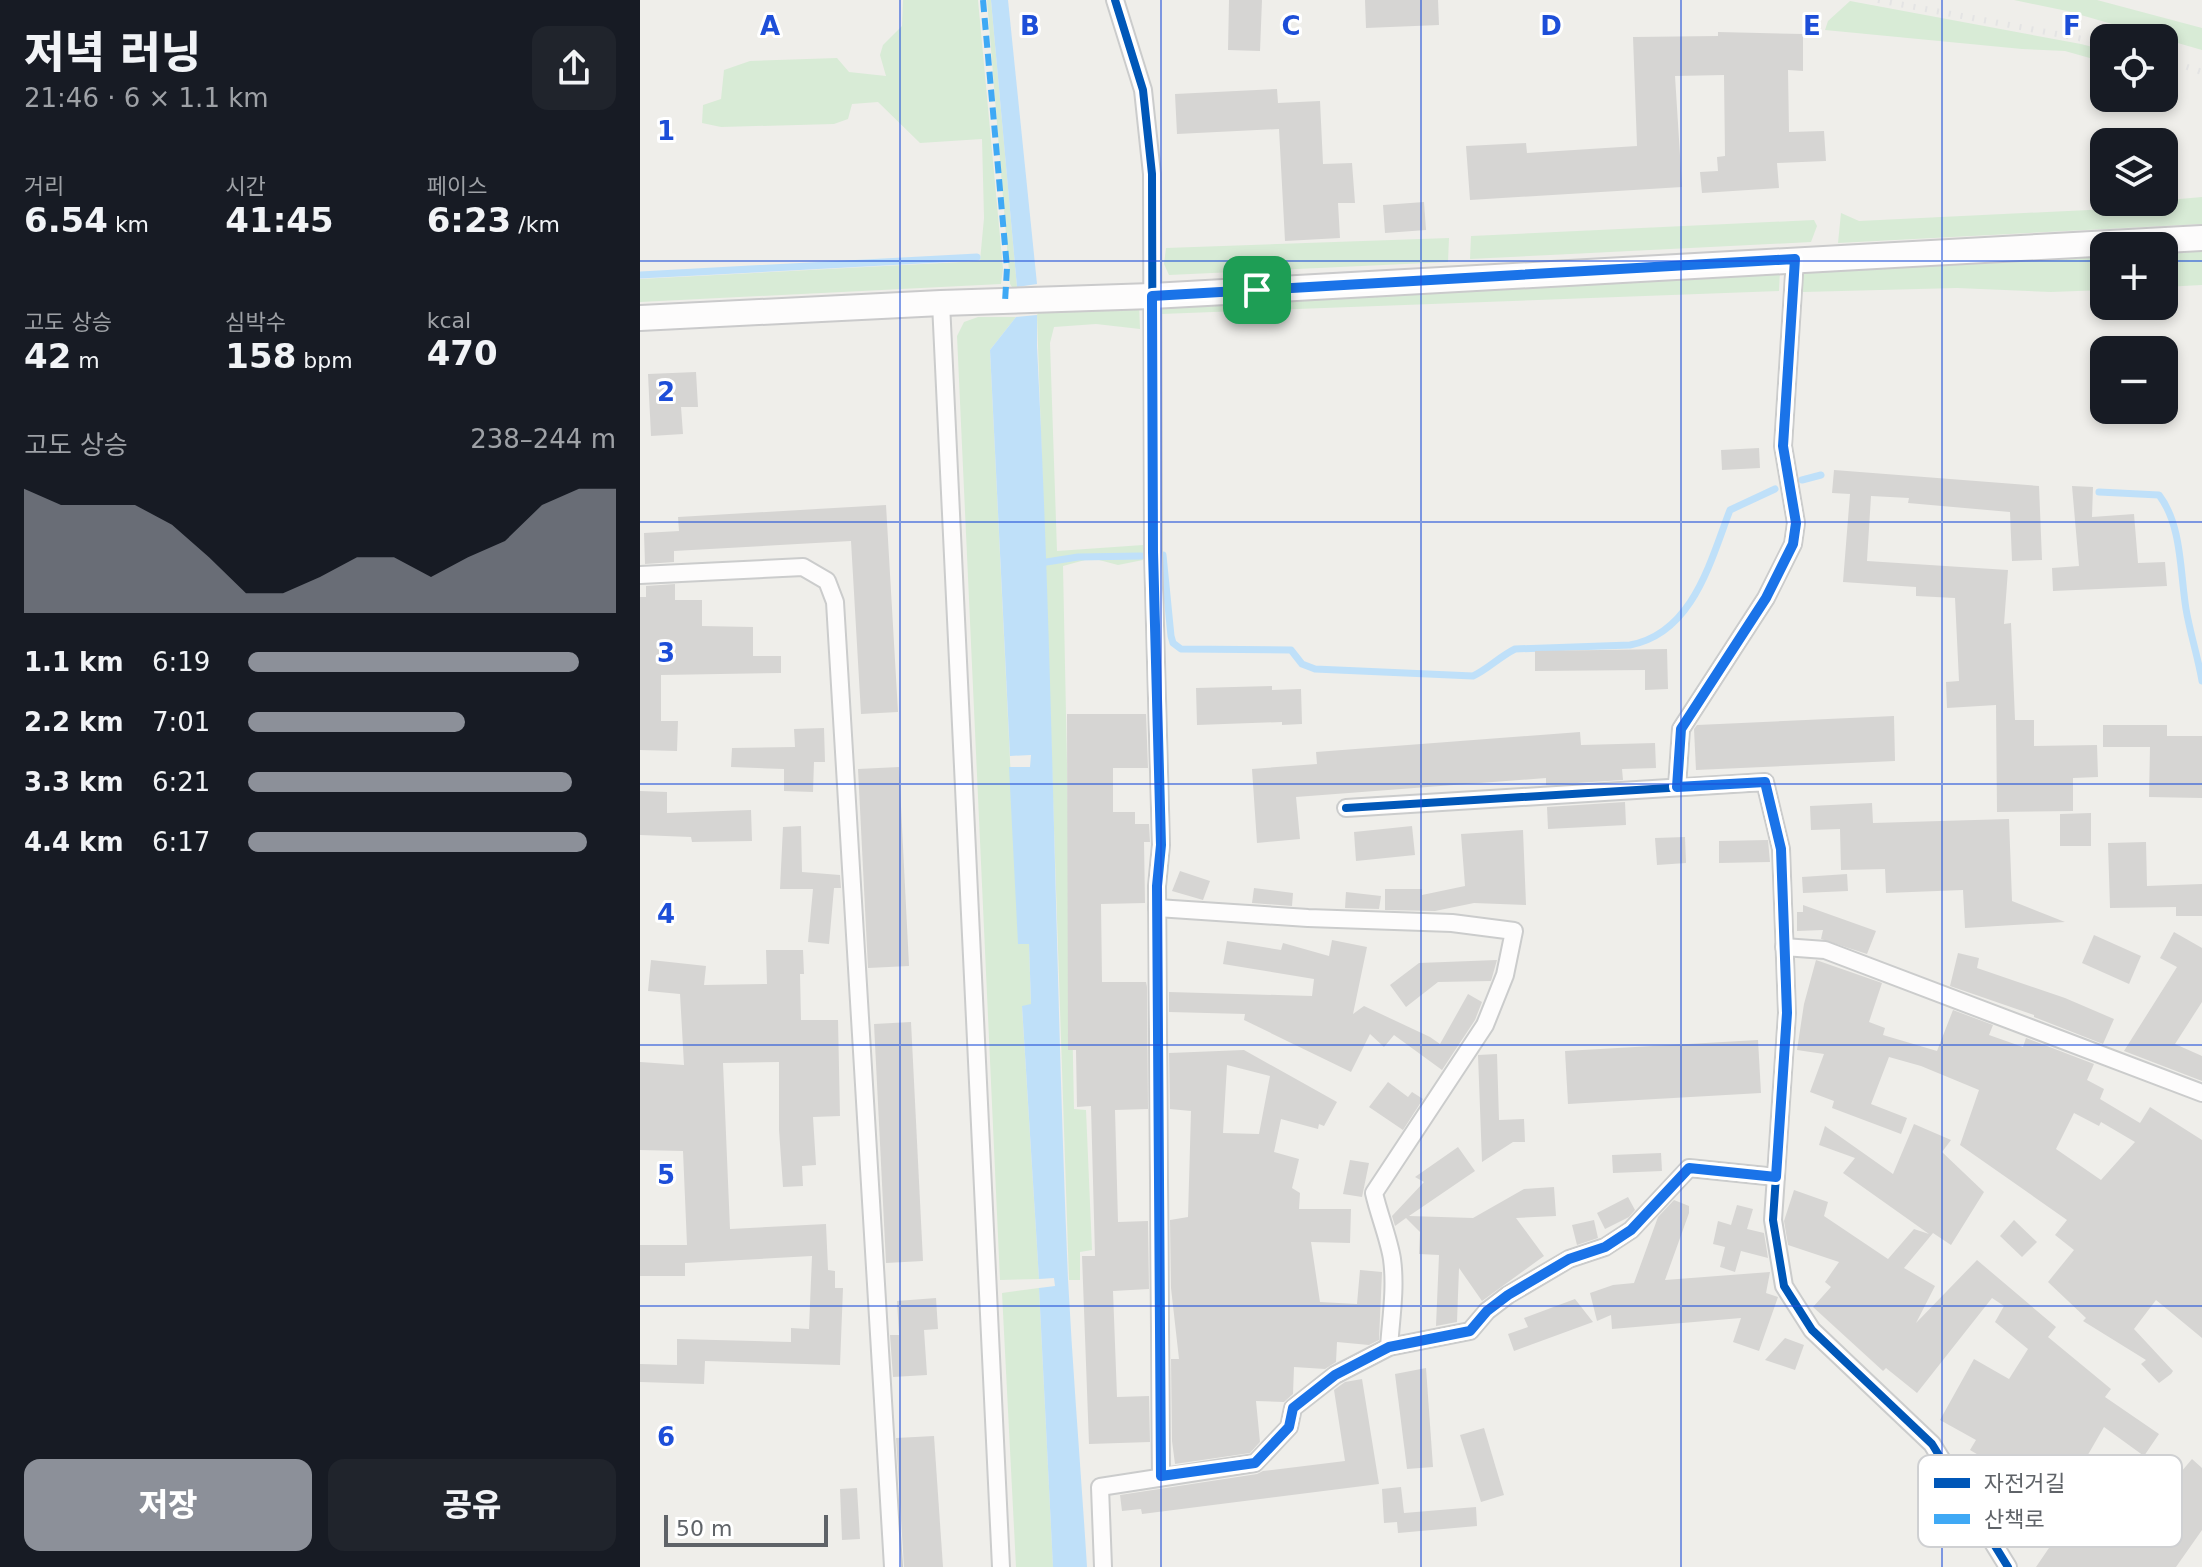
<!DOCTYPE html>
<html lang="ko">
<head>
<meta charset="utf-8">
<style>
	:root { --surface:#171b24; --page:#20242c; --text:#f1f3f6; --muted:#9ea1a6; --accent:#8c9099 }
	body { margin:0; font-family:"DejaVu Sans","Noto Sans KR",sans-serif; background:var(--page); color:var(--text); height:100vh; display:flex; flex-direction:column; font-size:30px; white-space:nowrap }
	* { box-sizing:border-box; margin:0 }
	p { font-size:26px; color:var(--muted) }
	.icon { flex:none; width:44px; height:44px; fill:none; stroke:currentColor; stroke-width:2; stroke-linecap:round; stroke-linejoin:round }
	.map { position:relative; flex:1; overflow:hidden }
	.details { display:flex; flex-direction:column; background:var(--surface); width:640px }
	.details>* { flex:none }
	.buttons { position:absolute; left:1450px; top:24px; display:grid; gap:16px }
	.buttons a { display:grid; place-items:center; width:88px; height:88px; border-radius:16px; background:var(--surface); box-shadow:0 4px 12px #0003; font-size:40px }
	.scale { position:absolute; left:24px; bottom:20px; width:164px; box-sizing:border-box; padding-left:8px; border:4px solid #5f6368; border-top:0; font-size:22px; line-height:28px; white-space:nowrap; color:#5f6368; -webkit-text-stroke:6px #fff; paint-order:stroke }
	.pin { position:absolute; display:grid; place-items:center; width:68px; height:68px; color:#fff; margin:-34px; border-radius:16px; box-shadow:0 4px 12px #0006 }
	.round { display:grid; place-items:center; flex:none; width:84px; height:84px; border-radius:16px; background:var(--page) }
	.head { display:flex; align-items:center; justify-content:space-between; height:136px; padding:0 24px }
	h1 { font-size:44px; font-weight:800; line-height:60px }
	.metrics { display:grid; grid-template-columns:repeat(3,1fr); gap:12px; height:136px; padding:8px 24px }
	.metrics div { display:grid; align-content:center }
	.metrics b { font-size:34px; font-weight:800 }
	.metrics small { font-size:22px; font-weight:400 }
	.metrics p { font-size:22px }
	.chart { height:224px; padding:16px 24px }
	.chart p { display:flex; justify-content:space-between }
	.chart svg { width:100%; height:144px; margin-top:8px; fill:var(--accent); opacity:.7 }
	.button { display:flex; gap:16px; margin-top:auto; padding:16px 24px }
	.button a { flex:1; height:92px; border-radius:16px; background:var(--accent); color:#fff; font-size:32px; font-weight:800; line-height:92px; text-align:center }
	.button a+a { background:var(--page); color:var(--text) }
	ul { padding:0 24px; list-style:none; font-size:26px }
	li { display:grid; grid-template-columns:128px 96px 1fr; align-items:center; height:60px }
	li i { height:20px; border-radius:10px; background:var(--accent) }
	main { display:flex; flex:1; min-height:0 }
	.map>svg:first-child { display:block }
	.green { fill:#d8ebd6 }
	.water { fill:#bfe0f9 }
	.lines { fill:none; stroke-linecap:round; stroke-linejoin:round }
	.stream { stroke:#bfe0f9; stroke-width:7 }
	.building { fill:#d6d5d3; fill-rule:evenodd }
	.minor-casing { stroke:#cbcccc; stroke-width:20 }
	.secondary-casing { stroke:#cacacb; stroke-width:28 }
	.minor { stroke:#fdfcfc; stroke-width:16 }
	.secondary { stroke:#fdfcfc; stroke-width:24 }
	.rail { stroke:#e4e4e4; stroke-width:6; stroke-dasharray:2 10; stroke-linecap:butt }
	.quiet { stroke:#3fa9f5; stroke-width:6; stroke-dasharray:12 6; stroke-linecap:butt }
	.cycleway-casing { stroke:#fff; stroke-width:13 }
	.cycleway { stroke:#0057b8; stroke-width:8 }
	.route-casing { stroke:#fff; stroke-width:16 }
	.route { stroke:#1a73e8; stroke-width:10 }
	.grid { fill:none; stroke:#1d4ed8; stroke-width:2; stroke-opacity:0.55 }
	.key { fill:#fff; stroke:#cfd0d2; stroke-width:2 }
	.key-label { font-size:22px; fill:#5f6368 }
	.grid-label { font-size:26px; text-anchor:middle; font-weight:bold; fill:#1d4ed8; stroke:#fff; stroke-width:6; stroke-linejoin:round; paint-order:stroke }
</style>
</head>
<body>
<main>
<section class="details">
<div class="head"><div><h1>저녁 러닝</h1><p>21:46 · 6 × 1.1 km</p></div><a class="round"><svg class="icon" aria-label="share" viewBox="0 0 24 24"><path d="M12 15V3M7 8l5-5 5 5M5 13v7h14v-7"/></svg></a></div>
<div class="metrics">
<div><p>거리</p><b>6.54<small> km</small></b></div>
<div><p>시간</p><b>41:45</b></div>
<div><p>페이스</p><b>6:23<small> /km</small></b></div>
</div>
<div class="metrics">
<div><p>고도 상승</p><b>42<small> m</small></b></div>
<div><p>심박수</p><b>158<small> bpm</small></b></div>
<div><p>kcal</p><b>470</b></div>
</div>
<div class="chart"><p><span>고도 상승</span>238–244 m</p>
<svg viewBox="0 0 160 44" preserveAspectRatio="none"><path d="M0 44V6L10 11L20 11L30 11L40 17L50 27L60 38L70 38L80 33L90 27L100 27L110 33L120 27L130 22L140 11L150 6L160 6V44z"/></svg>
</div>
<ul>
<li><b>1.1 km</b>6:19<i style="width:90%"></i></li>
<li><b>2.2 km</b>7:01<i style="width:59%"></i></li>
<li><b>3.3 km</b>6:21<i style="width:88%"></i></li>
<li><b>4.4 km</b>6:17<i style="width:92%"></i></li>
</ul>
<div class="button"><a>저장</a><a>공유</a></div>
</section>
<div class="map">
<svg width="1562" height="1567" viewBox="0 0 1562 1567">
	<rect width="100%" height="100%" fill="#efeeea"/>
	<g class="green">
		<path d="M263 0H338L363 269 361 284 0 302V279L340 261 344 218 342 139 280 143 238 102 212 104 208 119 194 124 81 127 62 123 63 105 81 99 84 70 110 61 197 58 209 72 246 76 240 55 243 45 262 26Z"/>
		<path d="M347 0H351L377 287H372L370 284Z"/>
		<path d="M1374 0H1457L1562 28V50L1427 11Z"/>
		<path d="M1210 1 1441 44 1464 50V62L1425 51 1382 49 1185 30 1188 21Z"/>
		<path d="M1562 197V224L1198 243 1201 213 1219 221 1490 208 1495 203Z"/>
		<path d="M1174 220 1177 226 1171 242 830 259 831 236Z"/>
		<path d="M809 238 808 262 529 275 524 264 526 248Z"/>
		<path d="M1562 251V285L1524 287V253Z"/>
		<path d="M1464 255V290L1411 292 1317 288 1163 292V268Z"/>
		<path d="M1140 270 1139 291 521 314V301Z"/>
		<path d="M499 303 500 329 456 324 414 327 410 343 417 551 503 545V560L478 565 459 560H445L423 566 434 1109 446 1110 452 1250 440 1252V1280H429L397 315 402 307Z"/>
		<path d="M338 317H376L350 350 379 944 389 943 391 1005 382 1007 399 1279 360 1280 317 336 324 322Z"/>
		<path d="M399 1288 413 1567H376L362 1293Z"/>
	</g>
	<g class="water">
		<path d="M351 0H368L397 284 377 287Z"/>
		<path d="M397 315V346C413 656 415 968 428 1279 433 1375 441 1471 447 1567H413L399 1288 415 1286 414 1278 399 1279 382 1006 391 1004 389 944H378L369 767H390L391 755 370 756 350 350 376 317Z"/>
	</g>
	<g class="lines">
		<g class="stream">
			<path d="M0 275 337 257"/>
			<path d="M1162 480 1181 475"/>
			<path d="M1459 492 1519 495C1542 525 1540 572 1546 609 1550 633 1558 657 1562 681"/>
			<path d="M523 555 531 636 533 643 541 649 651 650 662 664 675 669 833 676C848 669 859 657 875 649L990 645C1053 633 1070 562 1090 510L1135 489"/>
			<path d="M400 563 438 557 501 556"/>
		</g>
	</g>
	<g class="building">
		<path d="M589 0H622L620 51 588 50Z"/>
		<path d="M725 0H798L799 25 726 28Z"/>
		<path d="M1078 32 1163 34V71L1148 70 1149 132 1184 131 1186 161 1137 163 1139 188 1062 193 1060 172 1078 171 1077 157 1085 156 1084 75 1035 76 1042 187 830 200 826 146 886 143 887 153 997 146 993 37 1078 36Z"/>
		<path d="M637 89 638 103 680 101 683 164 712 163 715 203H698L700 238 645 241 639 129 537 134 535 94Z"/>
		<path d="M784 202 786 230 745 233 743 205Z"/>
		<path d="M56 372 58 407H41L43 434 11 436 8 374Z"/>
		<path d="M1119 448 1120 468 1082 470 1081 450Z"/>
		<path d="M1194 470 1399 486 1402 560 1372 561 1370 512 1268 503 1269 498 1231 496 1227 561 1368 570 1364 624 1371 623 1375 720H1394V746L1457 745 1458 777 1433 778V811L1357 812 1356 705 1307 708 1306 682 1319 681 1315 598 1276 596V587L1203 582 1210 494 1192 493Z"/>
		<path d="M1432 486 1453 487 1452 517 1494 514 1498 563 1525 562 1527 586 1413 591 1412 568 1439 566Z"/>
		<path d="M246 505 258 712 221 714 211 541 34 551V562L5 564 4 533 39 531 38 517Z"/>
		<path d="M35 584V600H62V626L113 627V656H141V673L21 675V721H38L37 751 0 750V597H6V586Z"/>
		<path d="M1027 649 1028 689 1005 690V670L895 671V651Z"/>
		<path d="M632 686V690L661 689 662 724 642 725V722L557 725 556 688Z"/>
		<path d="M427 714H506L508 768H473V812H495V824H509L510 842H504L505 903 461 904 462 982H506L507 987 508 1109 475 1110 478 1222 508 1221 509 1289 473 1291 477 1397 509 1396 510 1442 449 1444 442 1256H455L451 1106 437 1107 436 1050H428Z"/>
		<path d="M1254 716 1255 761 1056 770 1054 729 1057 725Z"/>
		<path d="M1463 725H1527V736H1562V798L1509 797 1510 747H1463Z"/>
		<path d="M184 728 185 762H174L173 792 144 791V769L91 767 92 748 155 747 154 729Z"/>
		<path d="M940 732 941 745 1015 743 1016 768 982 769 983 780 906 785V778L656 797 660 839 617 843 612 769 677 764 676 752Z"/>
		<path d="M259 767 269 966 228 968 218 769Z"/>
		<path d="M0 791 27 792V813L111 810 112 841 52 842 51 837 0 835Z"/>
		<path d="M985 802 986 825 908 829 907 807Z"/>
		<path d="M1232 803 1233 823 1369 819 1372 901 1425 922 1325 928 1323 890 1246 893 1245 869 1201 870 1200 829 1171 830 1170 806Z"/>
		<path d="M1451 813V846H1420V814Z"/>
		<path d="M161 826 162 872 200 875 201 888H194L189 944 168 942 173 889H140L143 827Z"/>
		<path d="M772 826 775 855 716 861 714 832Z"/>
		<path d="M883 830 886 905 834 903 795 911 745 910V889H782V895L825 886 821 834Z"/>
		<path d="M1045 837 1046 863 1017 865 1015 838Z"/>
		<path d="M1128 840 1130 862 1079 863V841Z"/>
		<path d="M1506 842 1507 886 1562 884V916H1536V907L1470 908 1468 843Z"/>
		<path d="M540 871 570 881 563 900 532 891Z"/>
		<path d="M1207 874 1208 891 1163 893 1162 877Z"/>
		<path d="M614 888 653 893 652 906 612 903Z"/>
		<path d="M706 892 741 896 739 909 705 908Z"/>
		<path d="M1163 905 1236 931 1227 954 1181 939 1183 930 1157 931V912H1163Z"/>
		<path d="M1534 932 1562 948V1002L1535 1044 1562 1056V1081L1484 1051 1537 967 1520 958Z"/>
		<path d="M1454 935 1501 956 1489 984 1442 963Z"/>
		<path d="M692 940 727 947 713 1014 724 1006 790 1037 800 1044 828 994 842 1002 835 1020 802 1070 754 1035 744 1047 730 1034 711 1072 604 1020 605 1014 529 1012V992L672 996 674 979 583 964 587 941 641 950 643 943 689 956Z"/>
		<path d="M126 950H163L164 974H160L161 1020H198L200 1116 173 1117 176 1165 162 1166 163 1186 143 1187 139 1130V1062L83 1063 90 1229 186 1224 188 1270 195 1271V1288H203L200 1365 65 1361 64 1384 0 1382V1364L37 1365V1339L151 1342V1328L169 1329 172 1256 45 1263V1276H0V1245H47L43 1151 0 1150V1062L44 1065 40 994 8 991 11 960 66 966 64 985 127 984Z"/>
		<path d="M1318 953 1339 958 1337 968 1425 998 1474 1019 1463 1044 1394 1017V1015L1310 986Z"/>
		<path d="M857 960 851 981 798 982 766 1007 750 985 779 963Z"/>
		<path d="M1176 960 1242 983 1229 1022 1245 1028 1243 1035 1297 1051 1313 1010 1353 1025 1349 1035 1383 1047 1386 1038 1454 1064 1447 1080 1464 1089 1460 1099 1500 1123 1510 1107 1562 1140V1338L1516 1300 1494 1329 1533 1371 1531 1374 1519 1383 1501 1364 1506 1360 1443 1321 1446 1318 1408 1282 1434 1250 1415 1235 1427 1220 1320 1145 1339 1090 1281 1066 1249 1057 1231 1104 1267 1118 1261 1134 1192 1108 1194 1101 1170 1092 1184 1054 1157 1050 1164 1004ZM1434 1113 1459 1126 1461 1122 1495 1142 1461 1180 1416 1149Z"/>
		<path d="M271 1022 283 1261 246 1263 234 1024Z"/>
		<path d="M1118 1040 1121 1093 928 1104 925 1051Z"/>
		<path d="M604 1050 697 1102 684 1126 679 1124 678 1129 641 1119 634 1152 659 1159 652 1188 660 1193 659 1209H711L710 1243 671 1242 680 1302 717 1304 720 1270 742 1272 739 1340 729 1345 697 1342 696 1362 685 1369 654 1367 653 1394 644 1402 616 1401 620 1442 610 1453 535 1464 532 1441 531 1359H539L531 1288 530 1220 548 1217 551 1111 530 1109 529 1053ZM587 1065 630 1076 619 1134 583 1133Z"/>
		<path d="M857 1054 859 1120 884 1119 885 1142H873L842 1162 838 1055Z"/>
		<path d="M748 1082 768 1097 772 1092 783 1099 763 1130 729 1107Z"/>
		<path d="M1274 1124 1311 1140 1302 1152 1344 1192 1311 1245 1293 1233 1264 1268 1295 1286 1276 1323 1337 1260 1416 1327 1408 1337 1471 1389 1465 1397 1519 1434 1504 1456 1464 1427 1442 1465 1462 1478 1460 1481 1487 1500 1504 1477 1525 1491 1552 1459 1562 1468V1530L1536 1567H1396L1411 1545 1358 1509 1379 1479 1330 1450 1336 1440 1300 1420 1334 1359 1369 1379 1388 1349 1355 1322 1364 1306 1352 1298 1277 1393 1246 1368 1243 1371 1173 1307 1191 1287 1185 1282 1199 1262 1148 1245 1144 1221 1154 1190 1188 1202 1184 1216 1248 1259 1274 1229 1289 1234 1203 1173 1215 1158 1179 1145 1185 1126 1253 1174Z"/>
		<path d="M818 1147 835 1171 769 1216 833 1218 884 1189 914 1187 916 1216 876 1218 904 1256 842 1301 819 1268 817 1322 796 1326 799 1255 779 1254 780 1232 766 1218 755 1226 752 1216 784 1182 775 1177Z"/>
		<path d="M1021 1153 1022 1171 973 1173 972 1155Z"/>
		<path d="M710 1160 729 1163 722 1197 703 1194Z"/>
		<path d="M988 1197 995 1210 989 1217 965 1229 957 1213Z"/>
		<path d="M1034 1200 1049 1206V1213L1025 1280 1130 1272 1126 1293 1138 1297 1119 1351 1093 1342 1101 1318 972 1329 971 1315 957 1321 950 1293 973 1285 994 1283 1018 1217Z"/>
		<path d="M1097 1205 1113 1209 1107 1229 1124 1233 1128 1258 1101 1251 1095 1272 1080 1267 1085 1247 1073 1244 1078 1221 1091 1225Z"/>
		<path d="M954 1220 958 1238 937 1245 932 1225Z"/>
		<path d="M1374 1220 1397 1242 1382 1257 1360 1236Z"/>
		<path d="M296 1298 298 1329 284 1330 287 1375 253 1377 250 1335H259L257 1301Z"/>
		<path d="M935 1299 953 1322 874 1351 868 1334 888 1327 884 1318Z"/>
		<path d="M1145 1338 1164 1345 1155 1370 1125 1360Z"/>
		<path d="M786 1368 793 1467 767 1469 755 1374Z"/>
		<path d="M722 1379 739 1484 502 1514 501 1509 482 1511 480 1495 617 1474 623 1471 705 1461 694 1390 705 1382Z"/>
		<path d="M844 1428 864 1495 841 1502 820 1435Z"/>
		<path d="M294 1436 303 1567H264L256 1438Z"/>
		<path d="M761 1487 764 1513 836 1507 837 1526 758 1533 757 1522 744 1523 742 1489Z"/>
		<path d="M217 1488 220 1539 202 1540 200 1489Z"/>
	</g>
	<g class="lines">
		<g class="minor-casing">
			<g id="minor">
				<path d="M475 0 503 90 512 174 513 552 521 845 517 886 521 1476"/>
				<path d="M301 303 361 1567"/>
				<path d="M0 575 163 567 187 581 195 602 253 1567"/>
				<path d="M1037 787 1041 729 1126 598 1153 544 1156 523 1143 446 1155 259"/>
				<path d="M706 808 1125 782 1141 849 1147 1013 1133 1220 1144 1286 1172 1330 1292 1444 1368 1567"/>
				<path d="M517 908 668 918 812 923 874 931 865 975 845 1025 734 1193C739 1215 749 1239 752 1259 756 1288 751 1318 749 1347"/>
				<path d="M1144 947 1185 950 1562 1093"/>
				<path d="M463 1567 460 1487 615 1463 649 1427 653 1408 695 1375 749 1347 830 1331 847 1311 868 1295 929 1259 965 1247 991 1230 1049 1168 1136 1177"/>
			</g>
		</g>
		<g class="secondary-casing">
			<path id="secondary" d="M0 318 301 303 512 296 1562 238"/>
		</g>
		<use href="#minor" class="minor"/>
		<use href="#secondary" class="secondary"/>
		<g class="rail">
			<path d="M1238 0 1464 43"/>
			<path d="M1524 59 1562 72"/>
		</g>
		<path class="quiet" d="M343 0 367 268 365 302"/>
		<g class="cycleway-casing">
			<g id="cycleway">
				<path d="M475 0 503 90 512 174 513 552 521 845 517 886 521 1476"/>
				<path d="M706 808 1125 782 1141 849 1147 1013 1133 1220 1144 1286 1172 1330 1292 1444 1368 1567"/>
			</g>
		</g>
		<use href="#cycleway" class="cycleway"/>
	</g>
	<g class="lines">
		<g class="route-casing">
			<path id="route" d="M1155 259 1143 446 1156 523 1153 544 1126 598 1041 729 1037 787 1125 782 1141 849 1147 1013 1136 1177 1049 1168 991 1230 965 1247 929 1259 868 1295 847 1311 830 1331 749 1347 695 1375 653 1408 649 1427 615 1463 521 1476 517 886 521 845 513 552 512 296Z"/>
		</g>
		<use href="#route" class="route"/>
	</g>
	<path class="grid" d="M260 0V1567M521 0V1567M781 0V1567M1041 0V1567M1302 0V1567M0 261H1464M1524 261H1562M0 522H1562M0 784H1562M0 1045H1562M0 1306H1562"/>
	<rect x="1278" y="1455" width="264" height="92" rx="12" class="key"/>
	<rect x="1294" y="1478" width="36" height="10" fill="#0057b8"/>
	<rect x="1294" y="1514" width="36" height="10" fill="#3fa9f5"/>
	<g class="key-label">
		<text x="1344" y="1491">자전거길</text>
		<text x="1344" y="1527">산책로</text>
	</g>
	<g class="grid-label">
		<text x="130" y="35">A</text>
		<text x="390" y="35">B</text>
		<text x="651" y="35">C</text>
		<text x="911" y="35">D</text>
		<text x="1172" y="35">E</text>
		<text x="1432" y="35">F</text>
		<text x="26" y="140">1</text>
		<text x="26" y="401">2</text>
		<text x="26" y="662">3</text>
		<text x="26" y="923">4</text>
		<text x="26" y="1184">5</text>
		<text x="26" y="1446">6</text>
	</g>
</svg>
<div class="buttons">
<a><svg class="icon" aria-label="locate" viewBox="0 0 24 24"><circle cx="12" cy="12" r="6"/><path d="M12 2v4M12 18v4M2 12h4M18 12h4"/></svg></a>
<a><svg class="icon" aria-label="layers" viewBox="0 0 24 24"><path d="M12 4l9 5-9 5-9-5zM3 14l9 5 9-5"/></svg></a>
<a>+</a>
<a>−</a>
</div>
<div class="scale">50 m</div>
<div class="pin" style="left:617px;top:290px;background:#1e9e55"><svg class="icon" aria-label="arrive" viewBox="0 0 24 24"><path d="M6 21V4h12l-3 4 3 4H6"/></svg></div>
</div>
</main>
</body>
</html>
